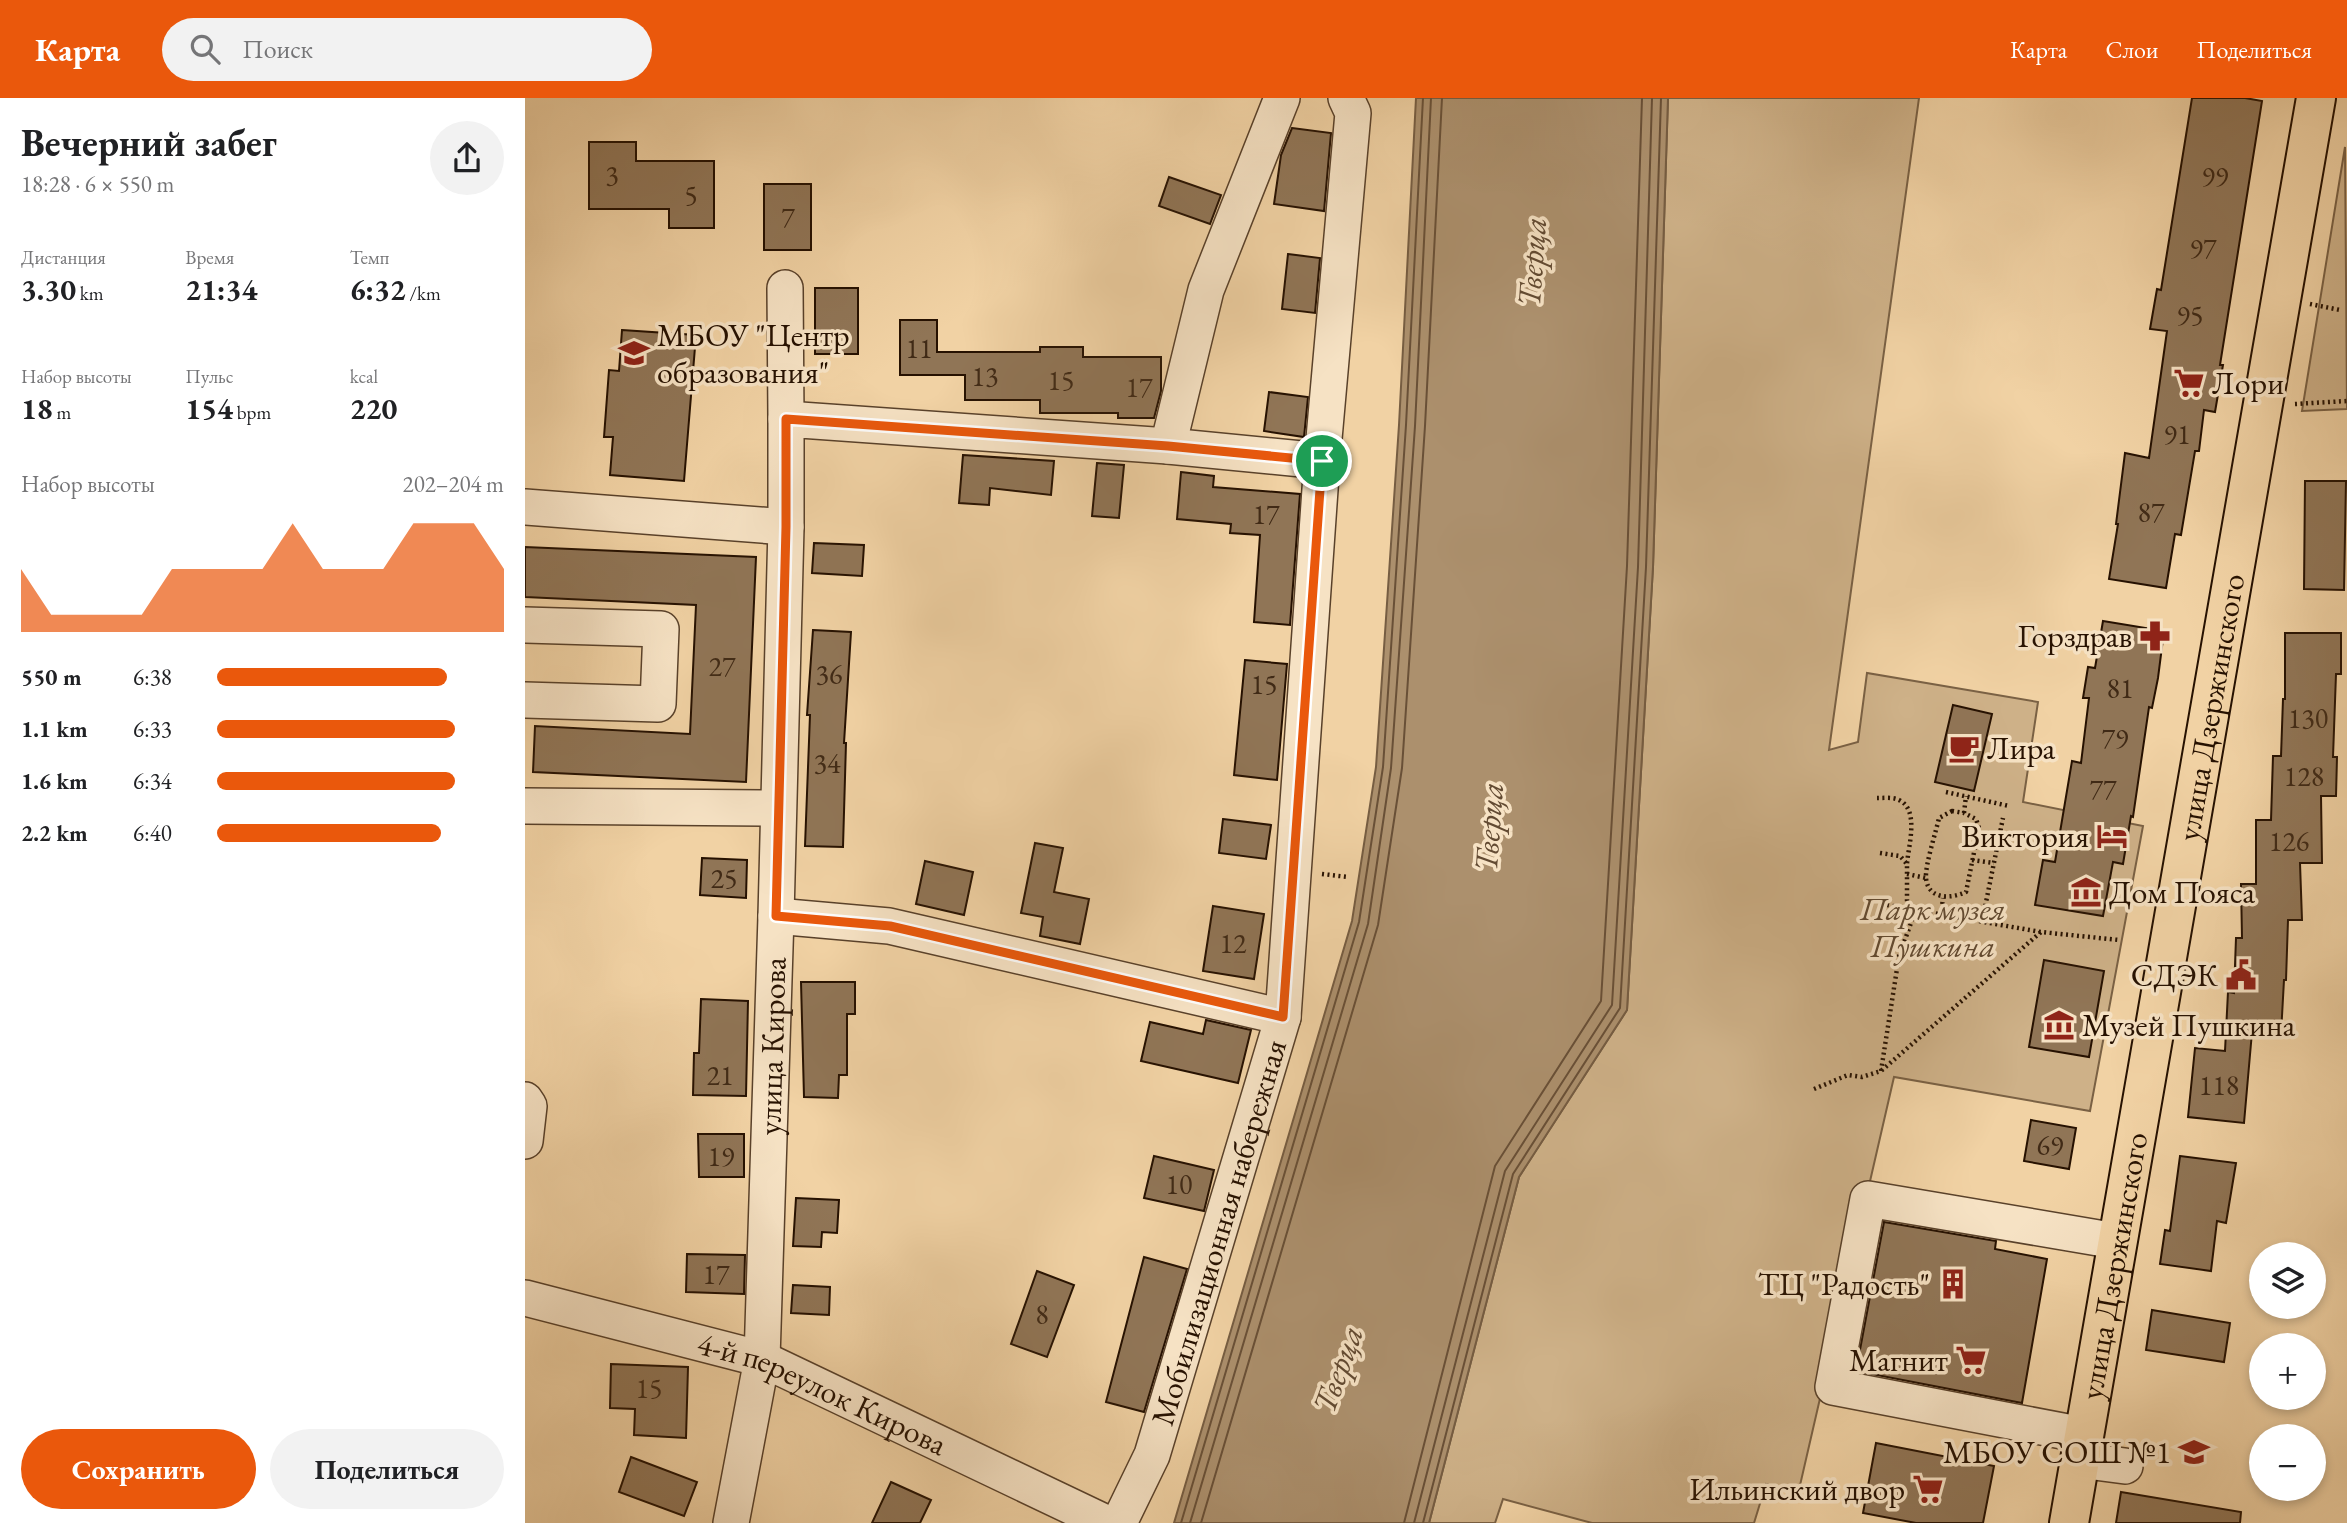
<!DOCTYPE html>
<html lang="ru">
<head>
<meta charset="utf-8">
<style>
	:root { --surface:#fff; --page:#f2f2f2; --text:#202124; --muted:#757577; --accent:#ea580c }
	body { margin:0; font-family:"EB Garamond",serif; background:var(--page); color:var(--text); height:100vh; display:flex; flex-direction:column; font-size:26px; white-space:nowrap }
	* { box-sizing:border-box; margin:0 }
	p { font-size:23px; color:var(--muted) }
	.icon { flex:none; width:38px; height:38px; fill:none; stroke:currentColor; stroke-width:2; stroke-linecap:round; stroke-linejoin:round }
	.map { position:relative; flex:1; overflow:hidden }
	.drawer { display:flex; flex-direction:column; background:var(--surface); width:525px }
	.drawer>* { flex:none }
	.fabs { position:absolute; left:1724px; top:1144px; display:grid; gap:14px }
	.fabs a { display:grid; place-items:center; width:77px; height:77px; border-radius:50%; background:var(--surface); box-shadow:0 4px 10px #0003; font-size:35px }
	.pin { position:absolute; display:grid; place-items:center; width:60px; height:60px; color:#fff; margin:-30px; border:4px solid #fff; border-radius:50%; box-shadow:0 2px 7px #0007 }
	.round { display:grid; place-items:center; flex:none; width:74px; height:74px; border-radius:37px; background:var(--page) }
	.summary { display:flex; align-items:center; justify-content:space-between; height:119px; padding:0 21px }
	h1 { font-size:38px; font-weight:700; line-height:52px }
	.metrics { display:grid; grid-template-columns:repeat(3,1fr); gap:10px; height:119px; padding:7px 21px }
	.metrics div { display:grid; align-content:center }
	.metrics b { font-size:30px; font-weight:700 }
	.metrics small { font-size:19px; font-weight:400 }
	.metrics p { font-size:19px }
	.chart { height:196px; padding:14px 21px }
	.chart p { display:flex; justify-content:space-between }
	.chart svg { width:100%; height:126px; margin-top:7px; fill:var(--accent); opacity:.7 }
	.primary-button { display:flex; gap:14px; margin-top:auto; padding:14px 21px }
	.primary-button a { flex:1; height:80px; border-radius:42px; background:var(--accent); color:#fff; font-size:28px; font-weight:700; line-height:80px; text-align:center }
	.primary-button a+a { background:var(--page); color:var(--text) }
	ul { padding:0 21px; list-style:none; font-size:23px }
	li { display:grid; grid-template-columns:112px 84px 1fr; align-items:center; height:52px }
	li i { height:18px; border-radius:9px; background:var(--accent) }
	header { display:flex; align-items:center; gap:42px; box-sizing:border-box; height:98px; padding:0 35px; background:var(--accent); color:#fff }
	header strong { font-size:33px }
	nav { display:flex; gap:38px; margin-inline-start:auto; font-size:24px }
	.search { width:490px; height:63px; background:var(--page); display:flex; align-items:center; gap:18px; box-sizing:border-box; padding:0 24px; border-radius:38px; color:var(--muted); font-size:26px }
	main { display:flex; flex:1; min-height:0 }
	.map>svg:first-child { display:block }
	.green { fill:#ceb188; stroke:#7a6144; stroke-width:2 }
	.water { fill:#ac906d; stroke:#765d42; stroke-width:2 }
	.lines { fill:none; stroke-linecap:round; stroke-linejoin:round }
	.shore { stroke:#695037; stroke-width:2 }
	.building { fill:#907556; stroke:#261101; stroke-width:2 }
	.minor-casing { stroke:#59412a; stroke-width:38 }
	.major-casing { stroke:#261101; stroke-width:42 }
	.path { stroke:#261101; stroke-width:4.5; stroke-dasharray:2 3.5; stroke-linecap:butt }
	.minor { stroke:#f6e2c4; stroke-width:35 }
	.major { stroke:#f1d2a4; stroke-width:38 }
	.route-casing { stroke:#fff; stroke-width:14 }
	.route { stroke:#ea580c; stroke-width:9 }
	.labels { text-anchor:middle; stroke-width:7; stroke-linejoin:round; paint-order:stroke }
	.number-label { font-size:28px; fill:#402a16 }
	.poi-label { font-size:32px; fill:#261101; stroke:#f6e2c4; text-anchor:end }
	.street-label { font-size:32px; fill:#261101; stroke:#f6e2c4 }
	.park-label { font-size:32px; font-style:italic; fill:#614930; stroke:#f6e2c4 }
	.water-label { font-size:33px; font-style:italic; fill:#624a32; stroke:#f6e2c4 }
</style>
</head>
<body>
<header>
<strong>Карта</strong>
<div class="search"><svg class="icon" aria-label="search" viewBox="0 0 24 24"><circle cx="10" cy="10" r="6"/><path d="M15 15l6 6"/></svg>Поиск</div>
<nav><a>Карта</a><a>Слои</a><a>Поделиться</a></nav>
</header>
<main>
<section class="drawer">
<div class="summary"><div><h1>Вечерний забег</h1><p>18:28 · 6 × 550 m</p></div><a class="round"><svg class="icon" aria-label="share" viewBox="0 0 24 24"><path d="M12 15V3M7 8l5-5 5 5M5 13v7h14v-7"/></svg></a></div>
<div class="metrics">
<div><p>Дистанция</p><b>3.30<small> km</small></b></div>
<div><p>Время</p><b>21:34</b></div>
<div><p>Темп</p><b>6:32<small> /km</small></b></div>
</div>
<div class="metrics">
<div><p>Набор высоты</p><b>18<small> m</small></b></div>
<div><p>Пульс</p><b>154<small> bpm</small></b></div>
<div><p>kcal</p><b>220</b></div>
</div>
<div class="chart"><p><span>Набор высоты</span>202–204 m</p>
<svg viewBox="0 0 160 44" preserveAspectRatio="none"><path d="M0 44V22L10 38L20 38L30 38L40 38L50 22L60 22L70 22L80 22L90 6L100 22L110 22L120 22L130 6L140 6L150 6L160 22V44z"/></svg>
</div>
<ul>
<li><b>550 m</b>6:38<i style="width:80%"></i></li>
<li><b>1.1 km</b>6:33<i style="width:83%"></i></li>
<li><b>1.6 km</b>6:34<i style="width:83%"></i></li>
<li><b>2.2 km</b>6:40<i style="width:78%"></i></li>
</ul>
<div class="primary-button"><a>Сохранить</a><a>Поделиться</a></div>
</section>
<div class="map">
<svg width="1822" height="1425" viewBox="0 0 1822 1425">
	<rect width="100%" height="100%" fill="#f1d2a4"/>
	<filter id="stains"><feTurbulence type="fractalNoise" baseFrequency=".00286" numOctaves="4"/><feColorMatrix values="0 0 0 0 .2 0 0 0 0 .09 0 0 0 0 .02 0 0 0 .5 -.17"/></filter>
	<radialGradient id="worn" r=".72"><stop offset=".6" stop-color="#630" stop-opacity="0"/><stop offset="1" stop-color="#630" stop-opacity=".3"/></radialGradient>
	<g class="green">
		<path d="M1143 0H1394L1304 652 1333 644 1342 575 1513 604 1498 704 1618 728 1565 1013 1369 979 1273 1396 1241 1386 1229 1425H1067L978 1401 970 1425H904L994 1079 1102 912 1128 469Z"/>
		<path d="M1820 49 1822 311 1777 313Z"/>
	</g>
	<path class="water" d="M891 0H1143L1128 469 1102 912 994 1079 904 1425H649L827 823 851 669 874 327Z"/>
	<g class="lines">
		<g class="shore">
			<path d="M656 1425 834 824 858 669 881 327 898 0"/>
			<path d="M665 1425 843 826 866 670 890 328 906 0"/>
			<path d="M676 1425 853 827 877 670 900 328 917 0"/>
			<path d="M879 1425 970 1068 1076 903 1102 468 1117 0"/>
			<path d="M889 1425 980 1073 1087 907 1113 469 1127 0"/>
			<path d="M898 1425 988 1076 1095 910 1121 469 1136 0"/>
		</g>
	</g>
	<g class="building">
		<path d="M1667 0H1720L1737 3 1695 267H1698L1690 314 1679 312 1674 353H1670L1656 437 1650 436 1641 490 1584 481 1593 426H1591L1600 355 1624 360 1642 233 1625 231 1632 191 1636 192Z"/>
		<path d="M767 30 806 35 799 113 749 106 756 57Z"/>
		<path d="M64 44H111V63H189V130H144V111H64Z"/>
		<path d="M644 79 696 97 685 126 634 108Z"/>
		<rect x="239" y="86" width="47" height="66"/>
		<path d="M763 156 795 160 790 215 757 211Z"/>
		<rect x="290" y="190" width="43" height="66"/>
		<path d="M375 222H412V254H515V249H558V259H636V293L629 320H593V315H515V302H440V277H375Z"/>
		<path d="M97 232 171 237 159 383 85 377 88 339H79L84 272 94 273Z"/>
		<path d="M744 294 783 299 779 339 739 333Z"/>
		<path d="M438 357 529 363 526 397 465 390 464 407 434 405Z"/>
		<path d="M572 365 599 367 594 420 567 418Z"/>
		<path d="M656 374 689 378 688 389 775 396 765 527 729 524 735 437 705 435 706 426 652 421Z"/>
		<path d="M1780 383H1821L1819 492 1779 491Z"/>
		<path d="M289 445 339 447 337 478 287 475Z"/>
		<path d="M0 449 231 459 221 684 8 674 10 628 165 636 171 507 0 499Z"/>
		<path d="M1578 523 1639 533 1633 580 1627 610 1624 609 1608 719 1606 718 1598 766 1588 764 1578 818 1510 807 1518 762 1530 764 1547 663 1556 665 1564 600H1558L1563 569 1570 570Z"/>
		<path d="M288 532 326 534 319 645H321L318 749 280 748 285 617H282Z"/>
		<path d="M1760 535H1816V576H1811L1808 659H1812L1811 698H1796L1797 765H1775L1777 822H1763L1761 882H1759L1756 936 1727 934 1719 1025 1663 1019 1670 950 1700 953 1703 894 1709 895 1711 840H1717L1716 786H1731V722H1746L1748 658H1756L1758 601H1760Z"/>
		<path d="M720 562 762 566 752 682 709 677Z"/>
		<path d="M1428 607 1467 616 1449 693 1410 684Z"/>
		<path d="M698 721 746 727 741 761 694 755Z"/>
		<path d="M510 745 538 750 529 794 564 801 555 846 515 838 518 819 496 815Z"/>
		<path d="M177 760 222 762 221 800 175 797Z"/>
		<path d="M400 763 448 774 439 817 391 806Z"/>
		<path d="M688 808 739 816 729 881 678 873Z"/>
		<path d="M1519 862 1579 873 1564 959 1504 949Z"/>
		<path d="M276 884H330V916H322V977H314L313 1000 279 999Z"/>
		<path d="M176 901 223 903 221 998 168 997 169 955H174Z"/>
		<path d="M681 922 726 932 713 985 616 963 625 924 678 936Z"/>
		<path d="M1506 1022 1551 1030 1544 1071 1499 1063Z"/>
		<path d="M173 1036H219V1079H174Z"/>
		<path d="M629 1058 689 1072 679 1113 619 1100Z"/>
		<path d="M1655 1058 1711 1065 1701 1125 1692 1123 1686 1173 1635 1166 1640 1132 1645 1133Z"/>
		<path d="M271 1100 314 1102 312 1135 297 1134 296 1149 268 1148Z"/>
		<path d="M1359 1124 1471 1143 1470 1151 1522 1161 1497 1305 1331 1273Z"/>
		<path d="M162 1156 220 1157 219 1196 161 1194Z"/>
		<path d="M619 1159 662 1171 619 1314 581 1304Z"/>
		<path d="M512 1173 549 1187 522 1259 486 1246Z"/>
		<path d="M268 1187 305 1189 304 1217 266 1215Z"/>
		<path d="M1627 1212 1705 1225 1699 1264 1621 1252Z"/>
		<path d="M86 1266 163 1269 161 1340 109 1337 110 1311 85 1310Z"/>
		<path d="M1351 1345 1469 1368 1458 1425H1391L1338 1415Z"/>
		<path d="M106 1359 172 1384 159 1418 94 1394Z"/>
		<path d="M366 1384 406 1402 395 1425H347Z"/>
		<path d="M1596 1394 1716 1414 1715 1425H1591Z"/>
	</g>
	<g class="lines">
		<g class="minor-casing">
			<g id="minor">
				<path d="M260 190 261 321"/>
				<path d="M643 348 681 192 757 0"/>
				<path d="M0 409 261 429"/>
				<path d="M0 527 136 531 133 606 0 602"/>
				<path d="M0 708 253 710"/>
				<path d="M251 818 364 828 758 919"/>
				<path d="M0 1002 4 1008 0 1043"/>
				<path id="s1" d="M0 1200 237 1261 581 1425"/>
				<path d="M1558 1337 1308 1289 1343 1101 1591 1143"/>
				<path d="M1554 1362 1600 1368"/>
				<path id="s2" d="M206 1425 237 1261 251 818 261 429V321L643 348 797 363"/>
				<path id="s3" d="M594 1425 627 1357 758 919 797 363 828 15 821 0"/>
			</g>
		</g>
		<g class="major-casing">
			<g id="major">
				<path id="s4" d="M1544 1425 1791 0"/>
			</g>
		</g>
		<g class="path">
			<path d="M1785 206 1815 212"/>
			<path d="M1770 306 1822 303"/>
			<path d="M1421 694 1484 708"/>
			<path d="M1352 700C1359 700 1368 699 1374 702 1395 712 1383 749 1382 766"/>
			<path d="M1427 713 1439 715 1451 721 1454 730 1441 794C1426 801 1403 802 1401 780 1400 767 1411 734 1414 720Z"/>
			<path d="M1439 715 1441 698"/>
			<path d="M1355 755 1375 758 1382 766V812"/>
			<path d="M1447 762 1469 765"/>
			<path d="M797 776 823 779"/>
			<path d="M1382 776 1401 780"/>
			<path d="M1362 807 1516 834 1594 842"/>
			<path d="M1416 817 1418 800"/>
			<path d="M1457 824 1478 720"/>
			<path d="M1356 973 1374 858 1390 814"/>
			<path d="M1289 991 1323 977 1337 979 1356 973 1516 834"/>
		</g>
		<use href="#minor" class="minor"/>
		<use href="#major" class="major"/>
	</g>
	<g class="lines">
		<g class="route-casing">
			<path id="route" d="M261 321 643 348 797 363 758 919 365 828 251 818 261 429Z"/>
		</g>
		<use href="#route" class="route"/>
	</g>
	<defs>
		<g id="school-bare" transform="scale(2.415)"><path d="M0-5L7-2L0 1L-7-2ZM-4 1L0 2.5L4 1V4Q0 6-4 4Z" fill="#8f2418" stroke="#f6e2c4" stroke-width="2.5" paint-order="stroke"/></g>
		<g id="supermarket-bare" transform="scale(2.415)"><path d="M-6-5.5h2.5l.6 2H6L4.5 2H-2.5L-4.4-4H-6ZM-1.5 3.2a1.3 1.3 0 1 0 .1 0ZM3 3.2a1.3 1.3 0 1 0 .1 0Z" fill="#8f2418" stroke="#f6e2c4" stroke-width="2.5" paint-order="stroke"/></g>
		<g id="pharmacy-bare" transform="scale(2.415)"><path d="M-2-6h4v4h4v4h-4v4h-4v-4h-4v-4h4Z" fill="#8f2418" stroke="#f6e2c4" stroke-width="2.5" paint-order="stroke"/></g>
		<g id="cafe-bare" transform="scale(2.415)"><path d="M-5.5-4.5H6V0H3Q3 3.5 0 3.5H-2.5Q-5.5 3.5-5.5 0ZM3-3.2v2h1.7v-2ZM-6 4.5H4V6H-6Z" fill="#8f2418" stroke="#f6e2c4" stroke-width="2.5" paint-order="stroke"/></g>
		<g id="hotel-bare" transform="scale(2.415)"><path d="M-6-4.5h1.5V1H6V5H4.5V3h-9V5H-6ZM-4 0a1.8 1.8 0 1 1 3.6 0ZM.5 0V-2.5h3Q6-2.5 6 0Z" fill="#8f2418" stroke="#f6e2c4" stroke-width="2.5" paint-order="stroke"/></g>
		<g id="museum-bare" transform="scale(2.415)"><path d="M0-6L6-3V-2H-6V-3ZM-5-1h2V3h-2ZM-1-1h2V3h-2ZM3-1h2V3H3ZM-6 4H6V6H-6Z" fill="#8f2418" stroke="#f6e2c4" stroke-width="2.5" paint-order="stroke"/></g>
		<g id="civic-bare" transform="scale(2.415)"><path d="M-.6-6.5H3V-4.5H.6V-3L4-1V1h2V6H-6V1h2V-1L-.6-3ZM-1.2 2.5V6h2.4V2.5Z" fill="#8f2418" stroke="#f6e2c4" stroke-width="2.5" paint-order="stroke"/></g>
		<g id="building-bare" transform="scale(2.415)"><path d="M-4-6H4V6H1V3H-1V6H-4ZM-2.5-4.3h1.7v1.8h-1.7ZM.8-4.3h1.7v1.8H.8ZM-2.5-1h1.7V.8h-1.7ZM.8-1h1.7V.8H.8Z" fill="#8f2418" stroke="#f6e2c4" stroke-width="2.5" paint-order="stroke"/></g>
	</defs>
	<g fill-rule="evenodd">
		<use href="#school-bare" x="109" y="255"/>
		<use href="#supermarket-bare" x="1664" y="285"/>
		<use href="#pharmacy-bare" x="1630" y="538"/>
		<use href="#cafe-bare" x="1439" y="650"/>
		<use href="#hotel-bare" x="1587" y="738"/>
		<use href="#museum-bare" x="1561" y="794"/>
		<use href="#civic-bare" x="1716" y="877"/>
		<use href="#museum-bare" x="1534" y="927"/>
		<use href="#building-bare" x="1428" y="1186"/>
		<use href="#supermarket-bare" x="1446" y="1262"/>
		<use href="#school-bare" x="1669" y="1354"/>
		<use href="#supermarket-bare" x="1403" y="1391"/>
	</g>
	<g class="labels">
		<g class="number-label">
			<text x="87" y="87">3</text>
			<text x="1690" y="88">99</text>
			<text x="166" y="107">5</text>
			<text x="263" y="129">7</text>
			<text x="1678" y="160">97</text>
			<text x="1665" y="227">95</text>
			<text x="394" y="260">11</text>
			<text x="460" y="288">13</text>
			<text x="536" y="292">15</text>
			<text x="614" y="299">17</text>
			<text x="1652" y="346">91</text>
			<text x="1626" y="424">87</text>
			<text x="741" y="426">17</text>
			<text x="197" y="578">27</text>
			<text x="304" y="586">36</text>
			<text x="739" y="596">15</text>
			<text x="1595" y="600">81</text>
			<text x="1783" y="630">130</text>
			<text x="1590" y="650">79</text>
			<text x="302" y="675">34</text>
			<text x="1779" y="688">128</text>
			<text x="1578" y="701">77</text>
			<text x="1764" y="753">126</text>
			<text x="199" y="790">25</text>
			<text x="708" y="855">12</text>
			<text x="195" y="987">21</text>
			<text x="1694" y="997">118</text>
			<text x="1525" y="1057">69</text>
			<text x="196" y="1068">19</text>
			<text x="654" y="1096">10</text>
			<text x="191" y="1186">17</text>
			<text x="517" y="1226">8</text>
			<text x="124" y="1300">15</text>
		</g>
		<g class="poi-label">
			<text x="132" y="248" text-anchor="start">МБОУ "Центр<tspan x="132" dy="37">образования"</tspan></text>
			<text x="1687" y="296" text-anchor="start">Лори</text>
			<text x="1607" y="549">Горздрав</text>
			<text x="1462" y="661" text-anchor="start">Лира</text>
			<text x="1564" y="749">Виктория</text>
			<text x="1584" y="805" text-anchor="start">Дом Пояса</text>
			<text x="1693" y="888">СДЭК</text>
			<text x="1557" y="938" text-anchor="start">Музей Пушкина</text>
			<text x="1405" y="1197">ТЦ "Радость"</text>
			<text x="1423" y="1273">Магнит</text>
			<text x="1646" y="1365">МБОУ СОШ №1</text>
			<text x="1380" y="1402">Ильинский двор</text>
		</g>
		<g class="street-label">
			<text dy="11" stroke="none"><textPath href="#s4" startOffset="828">улица Дзержинского</textPath></text>
			<text dy="11" stroke="none"><textPath href="#s2" startOffset="480">улица Кирова</textPath></text>
			<text dy="11" stroke="none"><textPath href="#s3" startOffset="308">Мобилизационная набережная</textPath></text>
			<text dy="11" stroke="none"><textPath href="#s4" startOffset="261">улица Дзержинского</textPath></text>
			<text dy="11" stroke="none"><textPath href="#s1" startOffset="313">4-й переулок Кирова</textPath></text>
		</g>
		<g class="park-label">
			<text x="1408" y="822">Парк музея<tspan x="1408" dy="37">Пушкина</tspan></text>
		</g>
		<g class="water-label">
			<text transform="translate(1006 164) rotate(-86)" y="12">Тверца</text>
			<text transform="translate(963 729) rotate(-86)" y="12">Тверца</text>
			<text transform="translate(812 1271) rotate(-70)" y="12">Тверца</text>
		</g>
	</g>
	<rect width="100%" height="100%" filter="url(#stains)"/>
	<rect width="100%" height="100%" fill="url(#worn)"/>
</svg>
<div class="fabs">
<a><svg class="icon" aria-label="layers" viewBox="0 0 24 24"><path d="M12 4l9 5-9 5-9-5zM3 14l9 5 9-5"/></svg></a>
<a>+</a>
<a>−</a>
</div>
<div class="pin" style="left:797px;top:363px;background:#1e9e55"><svg class="icon" aria-label="arrive" viewBox="0 0 24 24"><path d="M6 21V4h12l-3 4 3 4H6"/></svg></div>
</div>
</main>
</body>
</html>
